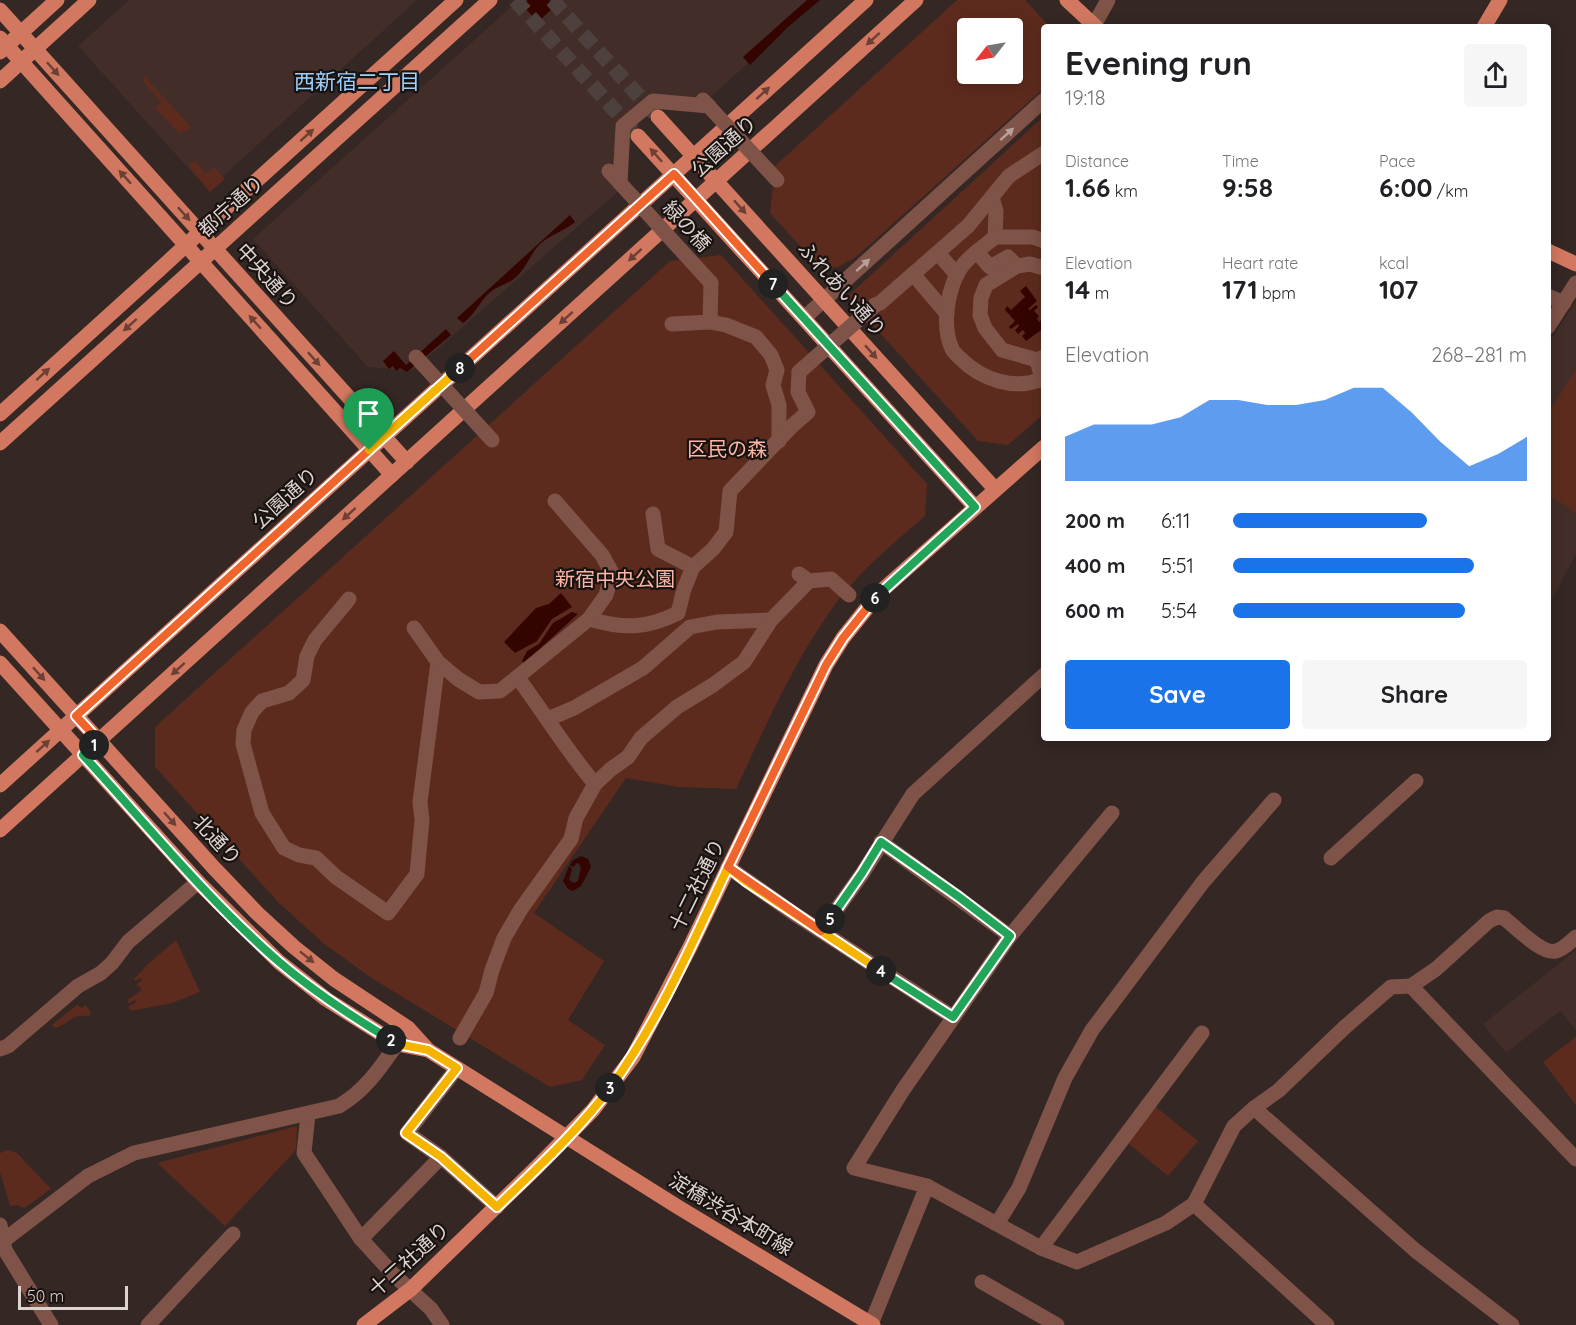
<!DOCTYPE html>
<html lang="en">
<head>
<meta charset="utf-8">
<style>
	:root { --surface:#fff; --page:#f6f6f6; --text:#202124; --muted:#757577; --accent:#1a73e8 }
	body { margin:0; font-family:Quicksand,"Noto Sans JP",sans-serif; background:var(--page); color:var(--text); height:100vh; display:flex; flex-direction:column; font-size:22px; white-space:nowrap }
	* { box-sizing:border-box; margin:0 }
	p { font-size:20px; color:var(--muted) }
	.icon { flex:none; width:33px; height:33px; fill:none; stroke:currentColor; stroke-width:2; stroke-linecap:round; stroke-linejoin:round }
	.map { position:relative; flex:1; overflow:hidden }
	.side { position:absolute; left:1041px; top:24px; width:510px; height:717px; display:flex; flex-direction:column; background:var(--surface); border-radius:6px; box-shadow:0 3px 15px #0003 }
	.side>* { flex:none }
	.needle { width:39px; rotate:239deg }
	.fabs { position:absolute; left:957px; top:18px; display:grid; gap:12px }
	.fabs a { display:grid; place-items:center; width:66px; height:66px; border-radius:6px; background:var(--surface); box-shadow:0 3px 15px #0003; font-size:30px }
	.scale { position:absolute; left:18px; bottom:15px; width:110px; box-sizing:border-box; padding-left:6px; border:3px solid #ddd3d1; border-top:0; font-size:16px; line-height:21px; white-space:nowrap; color:#ddd3d1; -webkit-text-stroke:4px #181210; paint-order:stroke }
	.pin { position:absolute; display:grid; place-items:center; width:51px; height:51px; color:#fff; margin:-62px -26px; border-radius:50% 50% 50% 0; rotate:-45deg; box-shadow:0 0 6px #0007 }
	.pin .icon { rotate:45deg }
	.km { position:absolute; width:30px; height:30px; margin:-15px; border-radius:50%; background:#222; color:#fff; font-size:16px; line-height:30px; text-align:center }
	.round { display:grid; place-items:center; flex:none; width:63px; height:63px; border-radius:6px; background:var(--page) }
	.headline { display:flex; align-items:center; justify-content:space-between; height:102px; padding:0 24px }
	h1 { font-size:33px; font-weight:700; line-height:45px }
	.metrics { display:grid; grid-template-columns:repeat(3,1fr); gap:9px; height:102px; padding:6px 24px }
	.metrics div { display:grid; align-content:center }
	.metrics b { font-size:26px; font-weight:700 }
	.metrics small { font-size:16px; font-weight:400 }
	.metrics p { font-size:16px }
	.chart { height:168px; padding:12px 24px }
	.chart p { display:flex; justify-content:space-between }
	.chart svg { width:100%; height:108px; margin-top:6px; fill:var(--accent); opacity:.7 }
	.primary-button { display:flex; gap:12px; margin-top:auto; padding:12px 24px }
	.primary-button a { flex:1; height:69px; border-radius:6px; background:var(--accent); color:#fff; font-size:24px; font-weight:700; line-height:69px; text-align:center }
	.primary-button a+a { background:var(--page); color:var(--text) }
	ul { padding:0 24px; list-style:none; font-size:20px }
	li { display:grid; grid-template-columns:96px 72px 1fr; align-items:center; height:45px }
	li i { height:15px; border-radius:8px; background:var(--accent) }
	.map>svg:first-child { display:block }
	.built { fill:#422d28 }
	.green { fill:#5d2b1e; fill-rule:evenodd }
	.water { fill:#340400 }
	.lines { fill:none; stroke-linecap:round; stroke-linejoin:round }
	.major-tunnel { stroke:#4e413d; stroke-width:15; stroke-dasharray:15 8; stroke-linecap:butt }
	.minor { stroke:#7f5348; stroke-width:15 }
	.major { stroke:#d27861; stroke-width:15 }
	.minor-bridge { stroke:#7f5348; stroke-width:15 }
	.major-bridge { stroke:#d27861; stroke-width:15 }
	.oneway { fill:#6c4034 }
	.oneway2 { fill:#b7a09a }
	.split-1-casing { stroke:#fff; stroke-width:12 }
	.split-2-casing { stroke:#fff; stroke-width:12 }
	.split-3-casing { stroke:#fff; stroke-width:12 }
	.split-4-casing { stroke:#fff; stroke-width:12 }
	.split-5-casing { stroke:#fff; stroke-width:12 }
	.split-6-casing { stroke:#fff; stroke-width:12 }
	.split-7-casing { stroke:#fff; stroke-width:12 }
	.split-8-casing { stroke:#fff; stroke-width:12 }
	.split-9-casing { stroke:#fff; stroke-width:12 }
	.split-1 { stroke:#f0652b; stroke-width:8 }
	.split-2 { stroke:#22a559; stroke-width:8 }
	.split-3 { stroke:#f5b400; stroke-width:8 }
	.split-4 { stroke:#f5b400; stroke-width:8 }
	.split-5 { stroke:#22a559; stroke-width:8 }
	.split-6 { stroke:#f0652b; stroke-width:8 }
	.split-7 { stroke:#22a559; stroke-width:8 }
	.split-8 { stroke:#f0652b; stroke-width:8 }
	.split-9 { stroke:#f5b400; stroke-width:8 }
	.labels { text-anchor:middle; stroke-width:4.5; stroke-linejoin:round; paint-order:stroke }
	.street-label { font-size:20px; fill:#ddd3d1; stroke:#181210 }
	.park-label { font-size:20px; fill:#fdb6a4; stroke:#181210 }
	.neighbourhood-label { font-size:21px; fill:#9ed0fb; stroke:#181210 }
</style>
</head>
<body>
<div class="map">
<svg width="1576" height="1325" viewBox="0 0 1576 1325">
	<rect width="100%" height="100%" fill="#352723"/>
	<g class="built">
		<path d="M129 0H417L208 190 78 46Z"/>
		<path d="M519 0H819L699 107 655 105 626 131 620 190 412 371 368 367 253 239Z"/>
		<path d="M1576 301V554L1548 607V344Z"/>
		<path d="M1576 950V1030L1560 1011 1506 1053 1483 1024Z"/>
	</g>
	<g class="green">
		<path d="M957 0H1025L1050 27H1044V88L856 257 838 267H819L770 213 775 166ZM968 28H1012V74H968Z"/>
		<path d="M145 77 192 128 179 133 155 108 161 102 142 80Z"/>
		<path d="M1044 116V414L1008 445 978 441 847 297Z"/>
		<path d="M195 161 206 174 214 167 225 179 210 192 188 165Z"/>
		<path d="M721 255 927 484 925 516C894 543 861 570 836 603 794 661 766 725 736 789L679 787 626 778 534 913 604 961 568 1020 605 1045 582 1080 550 1087 370 977 323 943 279 903 155 767V727L670 261Z"/>
		<path d="M1576 369V513L1548 495V414Z"/>
		<path d="M176 940 200 992 172 1003 131 1011 128 1007 136 1002 135 1000 129 1003 127 1000 142 990 138 985 131 990 142 980 140 978 136 981 134 979 148 964Z"/>
		<path d="M77 1005 82 1008 85 1005 90 1010V1016C69 1014 70 1024 55 1028L52 1025Z"/>
		<path d="M1576 1037V1105L1543 1062Z"/>
		<path d="M1156 1107 1198 1141 1168 1176 1127 1142Z"/>
		<path d="M297 1126 296 1150 225 1226 157 1163Z"/>
		<path d="M8 1150 17 1153 51 1189 24 1208 17 1205 10 1206 0 1172V1153Z"/>
	</g>
	<g class="water">
		<path d="M528 0H549L555 6 538 22 522 5Z"/>
		<path d="M807 0H820L788 27 750 65 743 57Z"/>
		<path d="M570 215 575 222C565 231 551 234 540 244 530 254 526 269 515 278 506 285 496 286 487 295 478 305 474 315 463 323L457 318Z"/>
		<path d="M1026 286 1037 301 1028 309 1030 310 1036 305 1038 307 1034 311 1039 316 1037 319 1039 322 1044 318V328L1026 341 1022 336 1025 333 1023 330 1018 334 1015 330 1019 326 1018 324 1011 329 1009 327 1015 321 1005 310 1007 306 1011 310 1025 297 1020 291Z"/>
		<path d="M446 329 451 335 407 372 400 368 396 371 393 366 389 369 383 361 394 351 406 365Z"/>
		<path d="M561 593 572 607 552 619 537 641 515 653 504 642 536 608 549 604Z"/>
		<path d="M572 612 578 614 524 663 522 661 527 651 539 644 553 623Z"/>
		<path d="M581 856 588 859 591 867 581 886 573 891 568 889 563 881 569 866 572 869 569 880 574 883 578 881 581 867 579 864 577 863 573 867 570 865 572 861Z"/>
	</g>
	<g class="lines">
		<g class="major-tunnel">
			<path d="M515 0 638 136"/>
			<path d="M552 0 657 116"/>
		</g>
		<g class="minor">
			<path d="M1093 27 1108 0"/>
			<path d="M992 197 996 211 995 237"/>
			<path d="M977 252 990 267 1008 257 1017 266"/>
			<path d="M938 253 957 275"/>
			<path d="M1044 268 1030 264 1017 266 986 285 981 298 980 315 985 328 1002 350 1037 360 1044 357"/>
			<path d="M913 274 947 314"/>
			<path d="M1548 296 1564 303"/>
			<path d="M875 305 880 303 968 226 1009 176 1044 153"/>
			<path d="M804 318 1044 100"/>
			<path d="M710 322 726 325 756 337 771 355 777 370 773 385 779 405V441"/>
			<path d="M672 324 710 322 711 283"/>
			<path d="M1548 327 1576 283"/>
			<path d="M1037 360 1042 379C1014 391 981 379 961 359 958 356 954 353 952 349 942 327 947 297 956 276 964 259 982 248 995 237H1033L1044 241"/>
			<path d="M653 514 658 549 693 567"/>
			<path d="M799 574 809 581 831 579 849 595"/>
			<path d="M349 599 315 640 307 656 303 680 289 693 262 701 252 712 244 730 243 744 262 813 284 848 299 855 316 858 336 877 388 913 417 874 422 820 420 802 438 662"/>
			<path d="M589 619C624 629 646 629 678 613L684 589 693 567 713 549 726 532 730 491 793 425 808 412 798 392 799 372"/>
			<path d="M414 628 438 662 458 679 479 692 500 691 589 619 606 595 612 573 602 555 555 501"/>
			<path d="M518 678C544 713 567 751 595 784"/>
			<path d="M548 719 574 708 643 668 690 627 717 622 771 620"/>
			<path d="M1112 813 1010 936 903 1090 854 1168 927 1186 1041 1248 1077 1262 1166 1223 1194 1204 1234 1126 1254 1108 1278 1091 1345 1027 1391 987 1411 986 1436 969 1489 921 1497 917 1504 918C1515 927 1543 955 1556 951 1564 949 1570 942 1576 937"/>
			<path d="M881 842 1010 936"/>
			<path d="M1331 858 1416 781"/>
			<path d="M728 867 793 913 953 1017"/>
			<path d="M821 931 862 874 913 794 1044 675"/>
			<path d="M1411 986 1576 1159"/>
			<path d="M460 1038 486 993 492 970 504 938 521 909 571 839 576 818 595 784 611 769 628 757 641 738 677 707 713 685 744 662 771 620 809 581"/>
			<path d="M0 1049 8 1046 78 986 101 973 112 963 128 942 198 882"/>
			<path d="M457 1068 407 1133 441 1157 497 1207"/>
			<path d="M1254 1108 1416 1251 1512 1325"/>
			<path d="M308 1114 304 1153 361 1239 394 1275 431 1309 442 1325"/>
			<path d="M1194 1204 1327 1325"/>
			<path d="M995 1223 1000 1219 1019 1188 1065 1078 1092 1030 1203 882 1274 800"/>
			<path d="M0 1225 5 1250 51 1325"/>
			<path d="M361 1239 441 1157"/>
			<path d="M3 1241 88 1176 134 1153 339 1106C365 1091 381 1067 397 1044"/>
			<path d="M1041 1248 1202 1033"/>
			<path d="M982 1282 1057 1325"/>
			<path d="M871 1324 927 1186"/>
			<path d="M148 1325 233 1234"/>
		</g>
		<g class="major">
			<path d="M1067 0 1096 27"/>
			<path d="M0 10 407 462"/>
			<path d="M77 11 89 0"/>
			<path d="M1484 27 1500 0"/>
			<path d="M0 38 392 475"/>
			<path d="M658 117 995 489"/>
			<path d="M638 136 975 507"/>
			<path d="M224 210 456 0"/>
			<path d="M239 227 490 0"/>
			<path d="M1548 251 1576 264"/>
			<path d="M0 414 159 270"/>
			<path d="M0 443 174 286"/>
			<path d="M0 631 214 868 257 913 294 947 334 979 408 1028 428 1050 678 1207 873 1325"/>
			<path d="M0 663 198 882 279 962 326 999 397 1044 428 1050"/>
			<path d="M0 785 866 0"/>
			<path d="M0 830 916 0"/>
			<path d="M364 1325 411 1289 536 1168 593 1110 633 1057 690 947 826 665 843 638 879 593 1044 447"/>
		</g>
		<g class="minor-bridge">
			<path d="M703 100 777 180"/>
			<path d="M609 171 711 283"/>
			<path d="M620 183 623 126 653 101 709 106"/>
			<path d="M416 357 492 440"/>
			<path d="M799 372 875 305"/>
		</g>
		<g class="major-bridge">
			<path d="M0 52 57 0"/>
			<path d="M0 81 77 11"/>
			<path d="M159 270 224 210"/>
			<path d="M174 286 239 227"/>
		</g>
	</g>
	<defs><path id="oneway-solid" d="M-6-.8H1V-3.2L6.5 0L1 3.2V.8H-6Z" transform="scale(1.5)"/></defs>
	<g class="oneway">
		<use href="#oneway-solid" transform="translate(873 39) rotate(138)"/>
		<use href="#oneway-solid" transform="translate(53 69) rotate(48)"/>
		<use href="#oneway-solid" transform="translate(763 93) rotate(-42)"/>
		<use href="#oneway-solid" transform="translate(307 135) rotate(-42)"/>
		<use href="#oneway-solid" transform="translate(656 155) rotate(-132)"/>
		<use href="#oneway-solid" transform="translate(125 177) rotate(-132)"/>
		<use href="#oneway-solid" transform="translate(740 207) rotate(48)"/>
		<use href="#oneway-solid" transform="translate(184 214) rotate(48)"/>
		<use href="#oneway-solid" transform="translate(635 255) rotate(138)"/>
		<use href="#oneway-solid" transform="translate(566 318) rotate(138)"/>
		<use href="#oneway-solid" transform="translate(255 322) rotate(-132)"/>
		<use href="#oneway-solid" transform="translate(130 325) rotate(138)"/>
		<use href="#oneway-solid" transform="translate(871 352) rotate(48)"/>
		<use href="#oneway-solid" transform="translate(314 359) rotate(48)"/>
		<use href="#oneway-solid" transform="translate(43 374) rotate(-42)"/>
		<use href="#oneway-solid" transform="translate(349 514) rotate(138)"/>
		<use href="#oneway-solid" transform="translate(178 669) rotate(138)"/>
		<use href="#oneway-solid" transform="translate(39 674) rotate(48)"/>
		<use href="#oneway-solid" transform="translate(43 746) rotate(-42)"/>
		<use href="#oneway-solid" transform="translate(170 819) rotate(48)"/>
		<use href="#oneway-solid" transform="translate(307 957) rotate(39)"/>
	</g>
	<g class="oneway2">
		<use href="#oneway-solid" transform="translate(1007 134) rotate(-42)"/>
		<use href="#oneway-solid" transform="translate(863 265) rotate(-42)"/>
	</g>
	<g class="lines">
		<g class="split-1-casing">
			<path id="split-1" d="M94 745 99 741 76 716 369 450"/>
		</g>
		<g class="split-2-casing">
			<path id="split-2" d="M94 745 83 755C147 825 207 899 278 961 313 991 351 1016 391 1040"/>
		</g>
		<g class="split-3-casing">
			<path id="split-3" d="M391 1040 398 1044 428 1050 457 1068 406 1133 441 1157 497 1207C536 1169 577 1132 610 1088"/>
		</g>
		<g class="split-4-casing">
			<path id="split-4" d="M610 1088C659 1021 693 942 728 867L747 882 881 971"/>
		</g>
		<g class="split-5-casing">
			<path id="split-5" d="M830 919 862 873 881 842 959 897 1010 936 953 1017 881 971"/>
		</g>
		<g class="split-6-casing">
			<path id="split-6" d="M830 919 821 931 728 867 826 665 843 638 875 598"/>
		</g>
		<g class="split-7-casing">
			<path id="split-7" d="M773 284 975 507 875 598"/>
		</g>
		<g class="split-8-casing">
			<path id="split-8" d="M460 368 674 174 773 284"/>
		</g>
		<g class="split-9-casing">
			<path id="split-9" d="M369 450 460 368"/>
		</g>
		<use href="#split-1" class="split-1"/>
		<use href="#split-2" class="split-2"/>
		<use href="#split-3" class="split-3"/>
		<use href="#split-4" class="split-4"/>
		<use href="#split-5" class="split-5"/>
		<use href="#split-6" class="split-6"/>
		<use href="#split-7" class="split-7"/>
		<use href="#split-8" class="split-8"/>
		<use href="#split-9" class="split-9"/>
	</g>
	<g class="labels">
		<g class="street-label">
			<text transform="translate(724 146) rotate(-42)" y="7">公園通り</text>
			<text transform="translate(231 206) rotate(-42)" y="7">都庁通り</text>
			<text transform="translate(687 226) rotate(48)" y="7">緑の橋</text>
			<text transform="translate(267 276) rotate(48)" y="7">中央通り</text>
			<text transform="translate(842 289) rotate(48)" y="7">ふれあい通り</text>
			<text transform="translate(285 498) rotate(-42)" y="7">公園通り</text>
			<text transform="translate(217 840) rotate(47)" y="7">北通り</text>
			<text transform="translate(697 885) rotate(-64)" y="7">十二社通り</text>
			<text transform="translate(731 1214) rotate(31)" y="7">淀橋渋谷本町線</text>
			<text transform="translate(409 1259) rotate(-42)" y="7">十二社通り</text>
		</g>
		<g class="park-label">
			<text x="727" y="456">区民の森</text>
			<text x="615" y="586">新宿中央公園</text>
		</g>
		<g class="neighbourhood-label">
			<text x="357" y="89">西新宿二丁目</text>
		</g>
	</g>
</svg>
<div class="fabs">
<a><svg class="needle" viewBox="-14 -14 28 28"><path d="M0-13l5 13h-10z" fill="#e53935"/><path d="M0 13l5-13h-10z" fill="#757577"/></svg></a>
</div>
<div class="scale">50 m</div>
<div class="pin" style="left:369px;top:450px;background:#1e9e55"><svg class="icon" aria-label="arrive" viewBox="0 0 24 24"><path d="M6 21V4h12l-3 4 3 4H6"/></svg></div>
<b class="km" style="left:94px;top:745px">1</b>
<b class="km" style="left:391px;top:1040px">2</b>
<b class="km" style="left:610px;top:1088px">3</b>
<b class="km" style="left:881px;top:971px">4</b>
<b class="km" style="left:830px;top:919px">5</b>
<b class="km" style="left:875px;top:598px">6</b>
<b class="km" style="left:773px;top:284px">7</b>
<b class="km" style="left:460px;top:368px">8</b>
<section class="side">
<div class="headline"><div><h1>Evening run</h1><p>19:18</p></div><a class="round"><svg class="icon" aria-label="share" viewBox="0 0 24 24"><path d="M12 15V3M7 8l5-5 5 5M5 13v7h14v-7"/></svg></a></div>
<div class="metrics">
<div><p>Distance</p><b>1.66<small> km</small></b></div>
<div><p>Time</p><b>9:58</b></div>
<div><p>Pace</p><b>6:00<small> /km</small></b></div>
</div>
<div class="metrics">
<div><p>Elevation</p><b>14<small> m</small></b></div>
<div><p>Heart rate</p><b>171<small> bpm</small></b></div>
<div><p>kcal</p><b>107</b></div>
</div>
<div class="chart"><p><span>Elevation</span>268–281 m</p>
<svg viewBox="0 0 160 44" preserveAspectRatio="none"><path d="M0 44V26L10 21L20 21L30 21L40 18L50 11L60 11L70 13L80 13L90 11L100 6L110 6L120 16L130 28L140 38L150 33L160 26V44z"/></svg>
</div>
<ul>
<li><b>200 m</b>6:11<i style="width:66%"></i></li>
<li><b>400 m</b>5:51<i style="width:82%"></i></li>
<li><b>600 m</b>5:54<i style="width:79%"></i></li>
</ul>
<div class="primary-button"><a>Save</a><a>Share</a></div>
</section>
</div>
</body>
</html>
